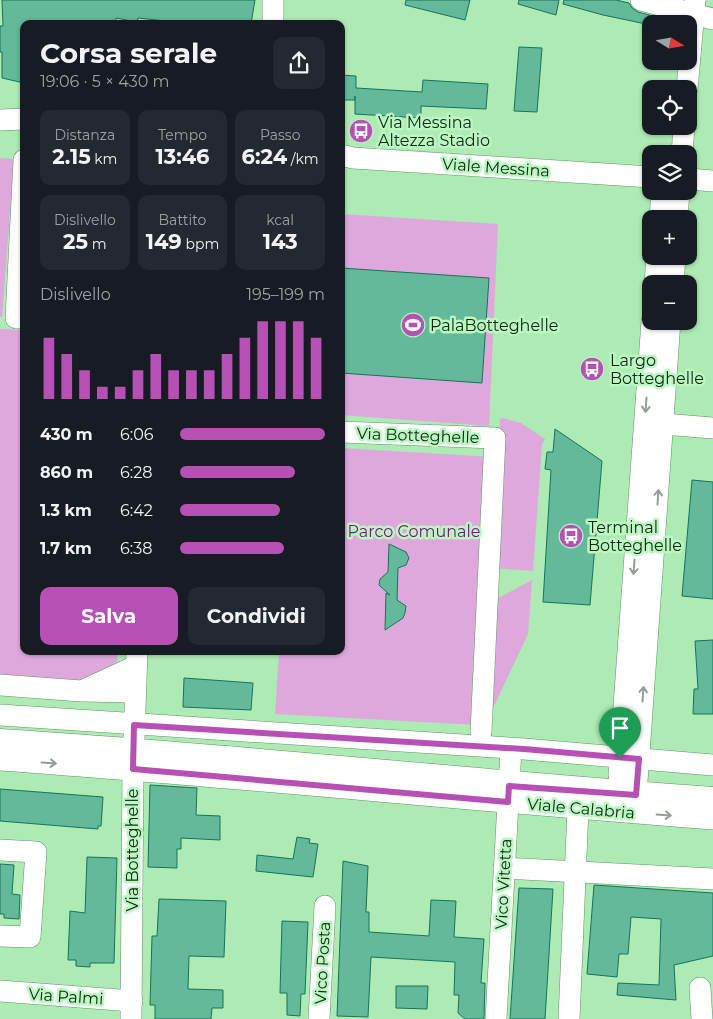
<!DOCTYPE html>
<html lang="it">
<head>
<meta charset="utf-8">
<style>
	:root { --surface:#171b24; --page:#242831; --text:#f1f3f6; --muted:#9ea1a6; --accent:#b650b5 }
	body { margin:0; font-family:Montserrat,sans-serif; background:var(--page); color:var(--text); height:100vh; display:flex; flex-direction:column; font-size:19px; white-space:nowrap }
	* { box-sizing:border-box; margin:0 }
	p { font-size:16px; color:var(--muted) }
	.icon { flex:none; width:28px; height:28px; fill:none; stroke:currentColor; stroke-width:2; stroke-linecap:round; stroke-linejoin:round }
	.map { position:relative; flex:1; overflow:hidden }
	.side { position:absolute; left:20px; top:20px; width:325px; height:635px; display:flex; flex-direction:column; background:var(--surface); border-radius:10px; box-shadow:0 1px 4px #0004 }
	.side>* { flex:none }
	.needle { width:32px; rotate:101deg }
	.fabs { position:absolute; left:642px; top:15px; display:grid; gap:10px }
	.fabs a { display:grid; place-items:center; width:55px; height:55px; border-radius:10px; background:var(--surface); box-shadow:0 1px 4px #0004; font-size:25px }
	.pin { position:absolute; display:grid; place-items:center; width:42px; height:42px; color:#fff; margin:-51px -21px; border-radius:50% 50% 50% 0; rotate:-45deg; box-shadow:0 0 5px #0007 }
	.pin .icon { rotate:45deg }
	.round { display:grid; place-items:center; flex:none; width:52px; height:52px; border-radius:10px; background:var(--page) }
	.head { display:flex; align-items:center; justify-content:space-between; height:85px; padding:0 20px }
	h1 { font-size:28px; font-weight:700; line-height:38px }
	.figures { display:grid; grid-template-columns:repeat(3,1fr); gap:8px; height:85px; padding:5px 20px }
	.figures div { display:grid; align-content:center; border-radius:10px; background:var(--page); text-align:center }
	.figures b { font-size:21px; font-weight:700 }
	.figures small { font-size:14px; font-weight:400 }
	.figures p { font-size:14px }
	.chart { height:140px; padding:10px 20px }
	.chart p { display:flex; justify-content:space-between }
	.chart svg { width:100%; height:90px; margin-top:5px; stroke:var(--accent); stroke-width:6 }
	.primary-button { display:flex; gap:10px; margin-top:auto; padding:10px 20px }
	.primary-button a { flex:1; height:58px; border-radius:10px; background:var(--accent); color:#fff; font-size:20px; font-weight:700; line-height:58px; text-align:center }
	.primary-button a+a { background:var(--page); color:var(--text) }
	ul { padding:0 20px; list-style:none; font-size:16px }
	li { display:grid; grid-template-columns:80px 60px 1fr; align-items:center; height:38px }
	li i { height:12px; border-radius:6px; background:var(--accent) }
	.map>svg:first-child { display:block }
	.green { fill:#dea8dc }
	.building { fill:#63b99a; stroke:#147559 }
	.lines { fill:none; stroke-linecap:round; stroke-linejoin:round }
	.minor-casing { stroke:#5c9564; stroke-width:22 }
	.major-casing { stroke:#5c9564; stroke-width:29 }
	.minor { stroke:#fff; stroke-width:21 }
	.major { stroke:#fff; stroke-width:28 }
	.oneway { stroke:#939e95 }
	.route-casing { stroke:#fff; stroke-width:10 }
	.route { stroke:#b650b5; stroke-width:6 }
	.labels { text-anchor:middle; stroke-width:5; stroke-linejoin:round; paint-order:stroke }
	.poi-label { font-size:16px; fill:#0f2713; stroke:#baf7c1; text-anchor:start }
	.street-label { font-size:16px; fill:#0f2713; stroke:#baf7c1 }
	.park-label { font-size:16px; fill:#741475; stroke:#baf7c1 }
</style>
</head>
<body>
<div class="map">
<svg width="713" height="1019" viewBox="0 0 713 1019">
	<rect width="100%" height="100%" fill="#adeab4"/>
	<g class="green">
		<path d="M0 158 14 159 2 317H0Z"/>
		<path d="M341 214 498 224 489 426 341 415Z"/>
		<path d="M0 329 24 330V651H118L117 662 73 687 0 682Z"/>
		<path d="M503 418 521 423 545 439 542 445 533 571 493 568 500 419Z"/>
		<path d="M341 448 492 457 478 725 275 714 279 651H341Z"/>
		<path d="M532 580 528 634 485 725 491 602Z"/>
	</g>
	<g class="building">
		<path d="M2 0H255L251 24H193L138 18 137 22 116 18V24H24V83L2 78V52H0V26H3Z"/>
		<path d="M406 0H470L465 20 405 5Z"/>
		<path d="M519 0H559L556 15 518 4Z"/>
		<path d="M564 0H616L629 3 632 8 638 12 667 20 666 24H646L603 15 563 4Z"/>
		<path d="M519 47 542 48 537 112 514 111Z"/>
		<path d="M341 75 356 76V88L422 92 423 80 488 84 486 109 421 106V118L355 114V96V100H341Z"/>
		<path d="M341 268 489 278 482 383 341 373Z"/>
		<path d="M555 429 602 461 590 605 543 602 551 470 545 469 547 452H553Z"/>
		<path d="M692 480 713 482V599L682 596Z"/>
		<path d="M389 544 406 552 409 558 406 565 398 568 397 600 406 606 405 613 403 618 385 630 386 593 390 595 379 585 380 579 388 572Z"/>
		<path d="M713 640V714H693L694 689H698L695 641Z"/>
		<path d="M184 678 253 683 251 710 183 707Z"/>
		<path d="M150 785 197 788 196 815 220 816V840L181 838V849H177V868L148 867Z"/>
		<path d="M0 789 103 797 101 826H98V829L0 821Z"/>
		<path d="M297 837 310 839 309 843 318 844 313 877 256 871 257 855 293 859Z"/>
		<path d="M87 857 117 858 114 963H90V967L76 966V960H68L70 911 85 913Z"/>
		<path d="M343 861 368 866 366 912H369V932L429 936 431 900 456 901 454 937 484 939 481 983H485L484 1019H465L458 1013 459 995H454L455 962 371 957 368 1017 337 1016Z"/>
		<path d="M0 864 14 865 12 894 20 895 19 919 4 918V914H0Z"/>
		<path d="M594 885 713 893V956L674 965 676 1000 617 995 618 983 659 985 661 919 631 917 628 954H619L617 977 587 974Z"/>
		<path d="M519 888 553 889 545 1019H510Z"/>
		<path d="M159 899 226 901 224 957 189 956 188 989 223 990V1008H212L211 1019H155V1005H150L152 936H157Z"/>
		<path d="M282 921 308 922 305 994H301L300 1016 287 1015V993H280Z"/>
		<path d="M396 986H428L427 1009 396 1008Z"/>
	</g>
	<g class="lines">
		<g class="minor-casing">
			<g id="minor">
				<path d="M641 0 713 19"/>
				<path d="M273 24V0"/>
				<path d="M687 89 695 0"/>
				<path d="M0 120 24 119"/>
				<path d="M682 154 684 126"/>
				<path d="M341 155 353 158 651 177"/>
				<path d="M24 160 16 318H24"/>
				<path d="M689 179 713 181"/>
				<path d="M660 219 662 191"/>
				<path d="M677 219 679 191"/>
				<path d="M655 284 657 256"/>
				<path d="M673 284 675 256"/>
				<path d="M663 424 713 428"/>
				<path d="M341 432 495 438 481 732"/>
				<path d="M0 685 81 691 135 692"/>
				<path d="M86 689 136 666"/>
				<path d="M0 715 524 749 713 765"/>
				<path d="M0 760C238 777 475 801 713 819"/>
				<path d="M619 775 652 321"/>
				<path d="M636 795 670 321"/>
				<path d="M0 850 36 852 30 937 0 936"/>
				<path d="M504 868 713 879"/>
				<path d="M700 988 702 1019"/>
				<path d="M0 991 132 1001"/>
				<path d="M131 1019 133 769 137 651"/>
				<path d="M319 1019 325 906"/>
				<path d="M496 1019 511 749"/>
				<path d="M569 1019 578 809"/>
			</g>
		</g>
		<g class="major-casing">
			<path id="major" d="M0 743C238 758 475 784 713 801"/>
		</g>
		<use href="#minor" class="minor"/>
		<use href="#major" class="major"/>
	</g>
	<defs><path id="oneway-shaft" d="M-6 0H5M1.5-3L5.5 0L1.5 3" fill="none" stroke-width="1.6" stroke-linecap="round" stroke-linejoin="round" transform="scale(1.25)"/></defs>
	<g class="oneway">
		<use href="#oneway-shaft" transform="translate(646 405) rotate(94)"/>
		<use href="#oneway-shaft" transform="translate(658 497) rotate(-86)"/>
		<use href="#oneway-shaft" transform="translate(634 567) rotate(94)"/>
		<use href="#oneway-shaft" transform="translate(643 694) rotate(-86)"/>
		<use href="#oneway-shaft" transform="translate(49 763) rotate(4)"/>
		<use href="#oneway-shaft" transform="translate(664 815) rotate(4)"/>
	</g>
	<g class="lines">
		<g class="route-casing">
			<path id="route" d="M134 725 524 749 639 759 636 795 509 786 508 802 133 769Z"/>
		</g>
		<use href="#route" class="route"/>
	</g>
	<defs>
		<g id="bus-disc" transform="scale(1.25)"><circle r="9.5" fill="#b650b5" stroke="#baf7c1"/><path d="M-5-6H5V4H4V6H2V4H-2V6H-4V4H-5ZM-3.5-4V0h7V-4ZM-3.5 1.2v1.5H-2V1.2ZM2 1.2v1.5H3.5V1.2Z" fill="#fff"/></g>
		<g id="stadium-disc" transform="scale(1.25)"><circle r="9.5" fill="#b650b5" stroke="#baf7c1"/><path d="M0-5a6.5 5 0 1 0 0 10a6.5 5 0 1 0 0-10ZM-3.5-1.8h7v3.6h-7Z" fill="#fff"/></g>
	</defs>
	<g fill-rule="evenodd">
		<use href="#bus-disc" x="361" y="131"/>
		<use href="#stadium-disc" x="413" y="325"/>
		<use href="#bus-disc" x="592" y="369"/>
		<use href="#bus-disc" x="571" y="536"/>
	</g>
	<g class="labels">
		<g class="poi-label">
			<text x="378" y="128">Via Messina<tspan x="378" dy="18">Altezza Stadio</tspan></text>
			<text x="430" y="331">PalaBotteghelle</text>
			<text x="610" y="366">Largo<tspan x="610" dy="18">Botteghelle</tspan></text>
			<text x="588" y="533">Terminal<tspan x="588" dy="18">Botteghelle</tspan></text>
		</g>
		<g class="street-label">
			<text transform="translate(496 167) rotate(4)" y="6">Viale Messina</text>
			<text transform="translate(418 435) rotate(2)" y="6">Via Botteghelle</text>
			<text transform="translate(581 808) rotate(5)" y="6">Viale Calabria</text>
			<text transform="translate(132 850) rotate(-90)" y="6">Via Botteghelle</text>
			<text transform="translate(503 884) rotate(-87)" y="6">Vico Vitetta</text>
			<text transform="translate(322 963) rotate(-87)" y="6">Vico Posta</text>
			<text transform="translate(66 996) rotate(4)" y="6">Via Palmi</text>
		</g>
		<g class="park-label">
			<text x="414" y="537">Parco Comunale</text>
		</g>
	</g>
</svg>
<div class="fabs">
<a><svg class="needle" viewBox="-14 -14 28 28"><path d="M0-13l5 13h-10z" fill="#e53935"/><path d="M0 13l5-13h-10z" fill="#9ea1a6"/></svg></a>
<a><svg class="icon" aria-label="locate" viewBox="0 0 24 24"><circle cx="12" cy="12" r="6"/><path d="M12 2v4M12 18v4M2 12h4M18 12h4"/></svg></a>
<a><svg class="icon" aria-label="layers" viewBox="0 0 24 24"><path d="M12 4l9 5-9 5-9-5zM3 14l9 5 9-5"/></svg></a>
<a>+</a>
<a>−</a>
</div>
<div class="pin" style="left:620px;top:758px;background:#1e9e55"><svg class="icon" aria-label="arrive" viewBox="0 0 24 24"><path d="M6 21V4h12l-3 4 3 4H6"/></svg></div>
<section class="side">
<div class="head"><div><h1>Corsa serale</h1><p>19:06 · 5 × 430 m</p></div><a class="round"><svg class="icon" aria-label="share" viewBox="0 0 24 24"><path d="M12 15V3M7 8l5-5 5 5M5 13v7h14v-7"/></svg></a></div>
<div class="figures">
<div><p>Distanza</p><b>2.15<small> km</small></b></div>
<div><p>Tempo</p><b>13:46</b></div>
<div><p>Passo</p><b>6:24<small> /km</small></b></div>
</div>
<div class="figures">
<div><p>Dislivello</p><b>25<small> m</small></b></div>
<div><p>Battito</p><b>149<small> bpm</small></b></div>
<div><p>kcal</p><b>143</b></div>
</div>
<div class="chart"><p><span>Dislivello</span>195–199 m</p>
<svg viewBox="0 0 160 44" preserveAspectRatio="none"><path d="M5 44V14M15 44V22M25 44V30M35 44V38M45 44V38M55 44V30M65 44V22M75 44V30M85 44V30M95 44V30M105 44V22M115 44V14M125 44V6M135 44V6M145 44V6M155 44V14"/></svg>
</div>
<ul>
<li><b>430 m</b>6:06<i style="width:100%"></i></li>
<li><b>860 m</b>6:28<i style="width:79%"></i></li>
<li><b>1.3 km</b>6:42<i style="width:69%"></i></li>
<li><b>1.7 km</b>6:38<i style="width:72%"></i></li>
</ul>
<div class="primary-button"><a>Salva</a><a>Condividi</a></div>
</section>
</div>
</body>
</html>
